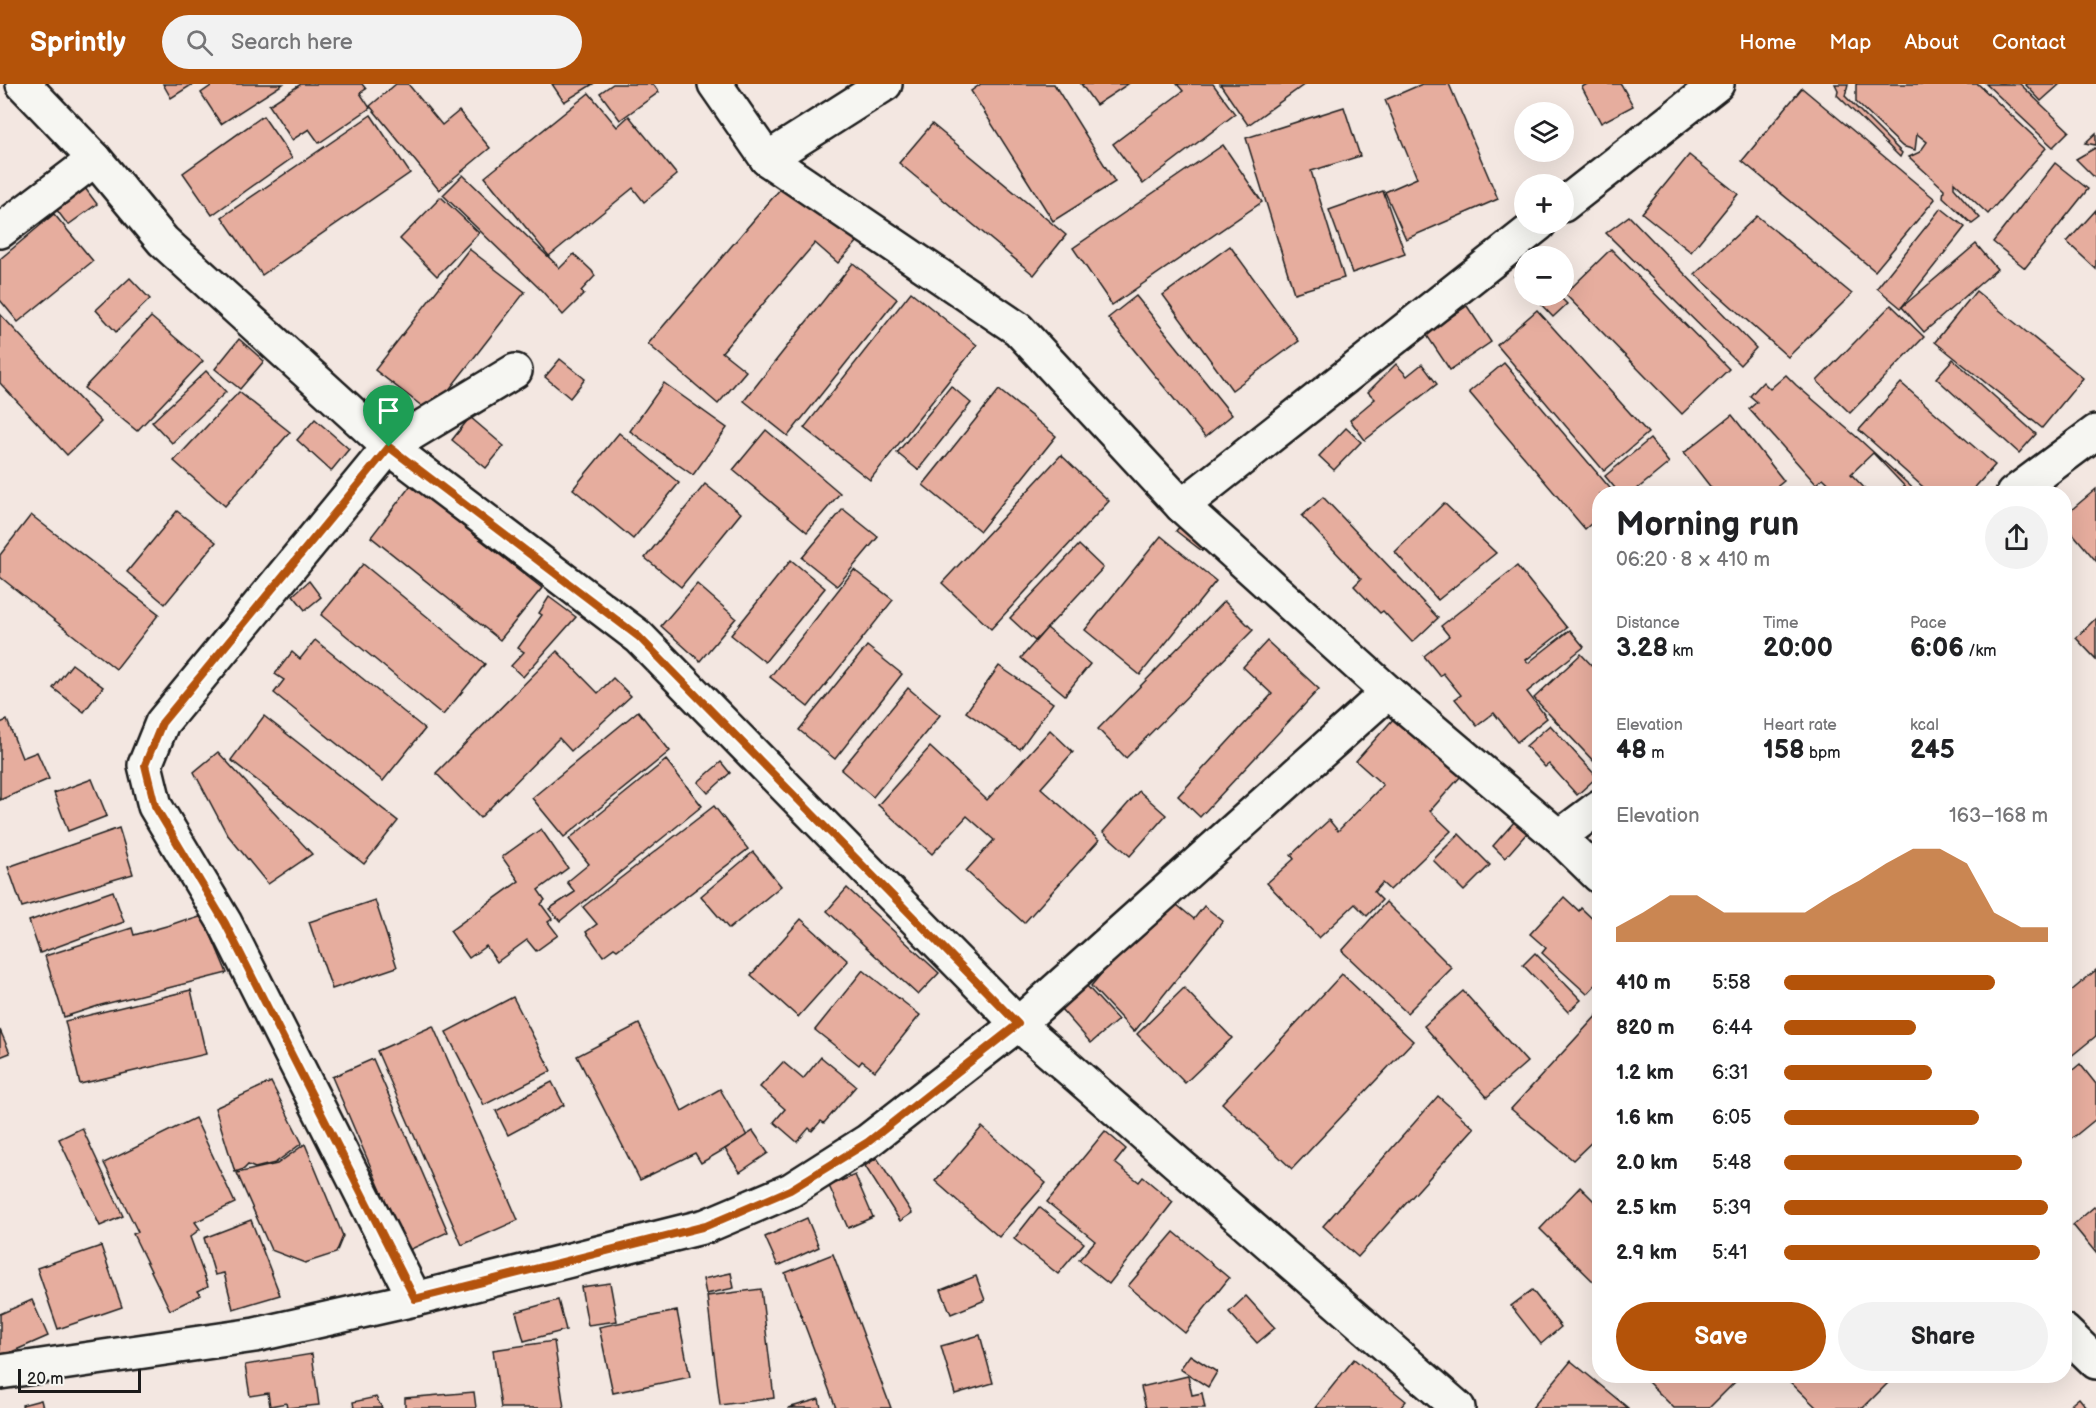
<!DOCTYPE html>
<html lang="en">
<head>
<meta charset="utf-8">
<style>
	:root { --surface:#fff; --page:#f2f2f2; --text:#202124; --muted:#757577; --accent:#b45309 }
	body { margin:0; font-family:"Balsamiq Sans",sans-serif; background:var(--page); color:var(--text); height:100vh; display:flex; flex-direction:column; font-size:22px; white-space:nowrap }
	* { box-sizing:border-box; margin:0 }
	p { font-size:20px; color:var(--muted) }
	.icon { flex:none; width:33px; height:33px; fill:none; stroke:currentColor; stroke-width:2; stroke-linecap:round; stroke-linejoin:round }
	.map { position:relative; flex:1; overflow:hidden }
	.drawer { position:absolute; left:1592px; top:402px; width:480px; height:897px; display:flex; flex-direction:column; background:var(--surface); border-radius:24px; box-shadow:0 6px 24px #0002 }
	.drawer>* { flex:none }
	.buttons { position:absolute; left:1514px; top:18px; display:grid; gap:12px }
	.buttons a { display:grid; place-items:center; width:60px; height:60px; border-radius:50%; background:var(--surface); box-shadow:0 6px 24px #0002; font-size:30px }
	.scale { position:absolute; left:18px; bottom:15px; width:123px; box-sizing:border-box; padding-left:6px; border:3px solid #1c1c1c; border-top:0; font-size:16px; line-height:21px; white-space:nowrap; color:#1c1c1c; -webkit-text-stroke:4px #f6f6f2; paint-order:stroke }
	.pin { position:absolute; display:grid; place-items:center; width:51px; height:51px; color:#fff; margin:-62px -26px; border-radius:50% 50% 50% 0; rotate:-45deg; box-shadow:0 0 6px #0007 }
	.pin .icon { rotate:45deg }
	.round { display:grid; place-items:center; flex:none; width:63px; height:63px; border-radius:32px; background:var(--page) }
	.overview { display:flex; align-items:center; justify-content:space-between; height:102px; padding:0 24px }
	h1 { font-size:33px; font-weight:600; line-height:45px }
	.stats { display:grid; grid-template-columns:repeat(3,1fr); gap:9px; height:102px; padding:6px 24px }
	.stats div { display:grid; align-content:center }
	.stats b { font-size:26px; font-weight:600 }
	.stats small { font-size:16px; font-weight:400 }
	.stats p { font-size:16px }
	.chart { height:168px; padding:12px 24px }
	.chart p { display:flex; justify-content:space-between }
	.chart svg { width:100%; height:108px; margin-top:6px; fill:var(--accent); opacity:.7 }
	.cta { display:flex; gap:12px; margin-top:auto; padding:12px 24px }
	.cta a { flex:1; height:69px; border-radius:36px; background:var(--accent); color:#fff; font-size:24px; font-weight:600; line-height:69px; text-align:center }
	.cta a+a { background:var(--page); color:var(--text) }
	ul { padding:0 24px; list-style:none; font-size:20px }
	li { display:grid; grid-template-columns:96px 72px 1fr; align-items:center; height:45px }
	li i { height:15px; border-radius:8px; background:var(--accent) }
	header { display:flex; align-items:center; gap:36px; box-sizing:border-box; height:84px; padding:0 30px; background:var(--accent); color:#fff }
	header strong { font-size:28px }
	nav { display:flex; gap:33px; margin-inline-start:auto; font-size:21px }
	.search { width:420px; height:54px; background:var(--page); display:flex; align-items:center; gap:15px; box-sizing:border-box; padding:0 21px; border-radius:33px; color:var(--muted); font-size:22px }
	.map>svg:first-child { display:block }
	.building { fill:#e6ad9e; stroke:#1c1c1c; stroke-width:1.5 }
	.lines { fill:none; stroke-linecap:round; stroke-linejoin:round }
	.street-casing { stroke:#1c1c1c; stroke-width:38 }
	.street { stroke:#f6f6f2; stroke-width:33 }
	.route-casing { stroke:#fff; stroke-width:12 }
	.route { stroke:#b45309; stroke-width:8 }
</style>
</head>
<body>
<header>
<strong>Sprintly</strong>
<div class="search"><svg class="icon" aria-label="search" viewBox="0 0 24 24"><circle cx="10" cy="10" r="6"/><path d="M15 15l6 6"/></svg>Search here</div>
<nav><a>Home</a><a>Map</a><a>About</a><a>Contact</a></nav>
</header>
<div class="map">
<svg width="2096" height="1324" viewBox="0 0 2096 1324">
	<rect width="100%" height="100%" fill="#f3e7e1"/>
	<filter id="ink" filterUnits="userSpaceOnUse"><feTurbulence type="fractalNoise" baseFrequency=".0167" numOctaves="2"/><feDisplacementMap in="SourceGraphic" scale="12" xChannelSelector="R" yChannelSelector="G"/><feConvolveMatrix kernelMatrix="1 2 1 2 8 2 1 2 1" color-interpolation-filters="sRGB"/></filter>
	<g filter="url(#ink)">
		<g class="building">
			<path d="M163 0H193L171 14Z"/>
			<path d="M214 0H283L221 40 201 9Z"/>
			<path d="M301 0H362L366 5 360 9 370 24 319 59 309 45 292 56 269 21Z"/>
			<path d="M396 0H408L442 41 459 27 490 64 439 106 370 22Z"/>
			<path d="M552 0H593L564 18Z"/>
			<path d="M613 0H653L659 8 620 36 600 9Z"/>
			<path d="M981 0H1054L1115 98 1053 137 971 7Z"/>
			<path d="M1081 0H1128L1096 21Z"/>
			<path d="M1177 0H1213L1235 30 1143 100 1113 60 1183 7Z"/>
			<path d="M1220 0H1305L1248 41Z"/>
			<path d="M1422 0H1449L1498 115 1406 155 1385 108 1417 94 1385 16Z"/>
			<path d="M1587 0H1621L1633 22 1601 39 1582 3Z"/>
			<path d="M1835 0H1848L1845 12 1902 69 1900 73 1837 11 1838 6Z"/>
			<path d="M1856 0H1978L2046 64 1988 130 1954 98V104L1980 134 1972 140 1943 113 1944 105 1909 73 1920 68 1927 58 1917 50 1915 66 1902 62 1856 18Z"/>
			<path d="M1986 0H2020L2069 47 2053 63Z"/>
			<path d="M2025 0H2060L2041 17Z"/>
			<path d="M1802 4 1935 115 1875 187 1742 77Z"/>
			<path d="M589 9 617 43 629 32 677 91 644 118 633 104 549 172 485 93Z"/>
			<path d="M1344 23 1360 72 1311 87 1344 194 1294 209 1246 54Z"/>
			<path d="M371 31 410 89 262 191 222 133Z"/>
			<path d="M263 32 292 74 212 131 183 89Z"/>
			<path d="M932 40 1066 151 1034 191 899 79Z"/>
			<path d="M2096 49V61L2085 59Z"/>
			<path d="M1223 61 1262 118 1112 221 1073 164Z"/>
			<path d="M2095 64 2096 65V95L2076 75Z"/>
			<path d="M1689 71 1738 110 1691 168 1642 129Z"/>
			<path d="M2055 79 2088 105 2025 184 1993 158Z"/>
			<path d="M463 91 560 184 574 170 592 187 595 192 581 207 584 210 563 231 542 207 443 111Z"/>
			<path d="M787 97 858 157 838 179 815 159 722 268 746 287 718 320 648 260Z"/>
			<path d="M82 100 97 120 68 141 53 121Z"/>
			<path d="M1383 107 1405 170 1352 189 1329 126Z"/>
			<path d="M441 113 479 149 437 192 400 155Z"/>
			<path d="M1941 124 1965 143 1901 224 1877 204Z"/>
			<path d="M2096 126V185L2067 158Z"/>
			<path d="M54 130 93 177 18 238 0 216V175Z"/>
			<path d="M1629 132 1756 264 1740 281 1606 149Z"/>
			<path d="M1757 132 1852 210 1788 273 1695 190Z"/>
			<path d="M1976 160 1997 185 1924 248 1902 223Z"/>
			<path d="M1230 162 1299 257 1232 306 1163 211Z"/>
			<path d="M469 165 525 208 431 329 375 286Z"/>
			<path d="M1611 165 1729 285 1682 330 1565 210Z"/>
			<path d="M853 179 897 215 788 352 744 317Z"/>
			<path d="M1524 183V203L1514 192Z"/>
			<path d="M130 194 150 215 116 248 96 226Z"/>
			<path d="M1976 207 2083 294 2042 344 1935 258Z"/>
			<path d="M911 208 977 261 870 396 804 344Z"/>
			<path d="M1136 212 1232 331 1205 353 1108 234Z"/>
			<path d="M1533 212H1559L1567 220 1553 233Z"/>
			<path d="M1891 221 1924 253 1850 329 1817 297Z"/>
			<path d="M1467 222 1491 258 1450 286 1426 250Z"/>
			<path d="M1537 226 1648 349 1604 387 1497 261Z"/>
			<path d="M0 230 101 338 67 371 0 299Z"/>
			<path d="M151 233 203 277 137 347 84 304Z"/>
			<path d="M239 255 264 277 240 305 215 285Z"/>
			<path d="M560 275 585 295 570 314 545 293Z"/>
			<path d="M1953 275 2036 350 2019 369 1936 294Z"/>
			<path d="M1504 279 1615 410H1599V433L1585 445 1469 308Z"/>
			<path d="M1396 280 1407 292 1422 280 1437 300 1365 356 1350 336 1375 315 1368 308Z"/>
			<path d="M206 287 226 308 172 359 152 338Z"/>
			<path d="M1786 291 1796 301 1859 355 1919 410H1912L1873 369 1851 390 1870 410H1840L1823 394 1816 400 1749 325 1757 318 1750 312 1763 298 1770 305Z"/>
			<path d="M664 299 727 344 693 391 630 347Z"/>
			<path d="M1901 299 1995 381 1969 410H1931L1859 346Z"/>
			<path d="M951 302 971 319 918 386 897 369Z"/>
			<path d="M999 306 1056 352 980 447 923 401Z"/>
			<path d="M239 308 290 348 225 422 174 377Z"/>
			<path d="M1732 331 1784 397 1768 410H1716L1684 369Z"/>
			<path d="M470 333 504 362 486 384 452 356Z"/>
			<path d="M315 335 349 365 331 387 297 356Z"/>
			<path d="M1346 344 1361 358 1334 386 1319 372Z"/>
			<path d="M766 346 840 409 807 448 733 386Z"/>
			<path d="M619 349 679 399 633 455 573 405Z"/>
			<path d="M1650 355 1669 379 1631 410H1620L1605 392Z"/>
			<path d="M1061 371 1109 417 991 545 942 499Z"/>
			<path d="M705 400 741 429 681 503 645 474Z"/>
			<path d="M411 401 542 504 500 556 371 453Z"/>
			<path d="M2096 405V477L2064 439V432Z"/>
			<path d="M1323 413 1438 534 1417 554 1412 558 1383 527 1380 529 1354 502 1361 495 1302 432Z"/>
			<path d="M1444 419 1496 469 1438 516 1395 468Z"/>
			<path d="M843 425 878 453 837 502 802 474Z"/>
			<path d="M177 427 216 458 165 520 127 488Z"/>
			<path d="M31 431 159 530 116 585 0 493V471Z"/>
			<path d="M1189 431 1215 451 1202 467 1176 447Z"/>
			<path d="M1161 452 1216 497 1140 591 1085 546Z"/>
			<path d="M1079 461 1103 484 1035 557 1010 534Z"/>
			<path d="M791 476 825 504 765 578 731 551Z"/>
			<path d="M363 480 485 580 443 631 321 531Z"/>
			<path d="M1517 482 1567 544 1526 576 1528 579 1570 546 1584 563 1527 608 1547 634 1517 658 1494 629 1477 642 1455 615 1461 611 1443 589 1440 592 1424 572 1449 552 1441 542Z"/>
			<path d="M854 486 893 516 808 623 770 593Z"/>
			<path d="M309 497 321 513 305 526 293 511Z"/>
			<path d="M697 500 736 534 700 577 661 542Z"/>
			<path d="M549 513 576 533 523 593 511 582 524 568 518 564 542 531 539 529Z"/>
			<path d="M1224 517 1253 546 1126 674 1098 645Z"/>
			<path d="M2096 534V575L2076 554Z"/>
			<path d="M1047 544 1090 580 1065 611 1021 574Z"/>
			<path d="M315 556 425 645 383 697 274 609 284 596 275 590 292 568 300 575Z"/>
			<path d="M1267 557 1319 605 1200 733 1178 712 1272 610 1243 583Z"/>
			<path d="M867 562 902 590 835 675 799 646Z"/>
			<path d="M557 567 598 609 613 594 631 612 571 667 559 654 480 734 436 689Z"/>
			<path d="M1581 570 1599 589V683L1534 614Z"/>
			<path d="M72 580 103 603 84 628 53 604Z"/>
			<path d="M999 582 1053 619 1020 665 966 628Z"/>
			<path d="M908 604 940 631 873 713 841 686Z"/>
			<path d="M638 627 670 667 564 753 532 714Z"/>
			<path d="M264 632 398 737 364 780 231 676Z"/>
			<path d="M1395 633 1461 692 1430 727 1451 747 1390 806 1382 799 1374 808 1382 816 1367 832 1355 820 1319 854 1267 799 1294 775 1291 771 1329 736 1338 747 1383 701 1356 677Z"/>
			<path d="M7 636 22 674 37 668 49 695 0 716V639Z"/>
			<path d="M1550 641 1597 693 1577 711 1549 680 1545 683 1526 662Z"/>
			<path d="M1050 646 1073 668 1041 704 1099 756 1024 839 966 787 994 756 967 732 932 770 878 721 930 663 987 716Z"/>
			<path d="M218 668 312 770 268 800 227 750 194 688Z"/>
			<path d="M666 676 702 722 560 837 549 825 575 808 567 798 589 780 569 755Z"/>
			<path d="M721 678 730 689 708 709 698 698Z"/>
			<path d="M92 695 107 732 68 747 54 709Z"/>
			<path d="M1139 707 1166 731 1130 772 1103 748Z"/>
			<path d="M714 722 748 765 617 866 614 864 603 872 586 848 597 840 583 823Z"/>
			<path d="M1514 738 1527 749 1505 774 1493 762Z"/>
			<path d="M119 744 133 790 22 823 8 783Z"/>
			<path d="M541 745 568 784 538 806 545 816 541 820 552 835 548 838 558 851 536 867 527 856 497 878 486 862 469 874 450 847 519 797 502 773Z"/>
			<path d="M1459 750 1490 781 1464 807 1433 776Z"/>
			<path d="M753 768 781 802 729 845 701 812Z"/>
			<path d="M847 804 939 889 918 911 827 827Z"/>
			<path d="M113 807 124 838 40 869 29 837Z"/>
			<path d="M1166 812 1194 835 1204 822 1223 837 1134 948 1091 902Z"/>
			<path d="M1564 813 1579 827 1581 824 1599 841V897L1587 910 1542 869 1546 864 1530 850Z"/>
			<path d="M375 816 397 883 332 905 309 838Z"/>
			<path d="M1386 818 1452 884 1407 929 1342 867Z"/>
			<path d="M203 832 227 889 101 921 64 933 45 872 132 844 134 851 170 841 187 835V837Z"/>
			<path d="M801 835 848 877 798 933 751 891Z"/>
			<path d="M1535 869 1581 916 1568 928 1523 881Z"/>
			<path d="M863 886 920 931 875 987 862 977 859 981 815 946Z"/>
			<path d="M2096 886V952L2064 978V913Z"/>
			<path d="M1342 890 1413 957 1292 1085 1222 1019Z"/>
			<path d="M1087 902 1118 936 1091 959 1061 925Z"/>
			<path d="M1184 904 1232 954 1185 999 1137 950Z"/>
			<path d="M191 906 206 970 80 1000 65 937Z"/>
			<path d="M1463 907 1527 978 1487 1013 1424 942Z"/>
			<path d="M513 913 551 987 484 1021 446 948Z"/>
			<path d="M1599 929V1051L1573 1076 1511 1025Z"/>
			<path d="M639 940 682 1027 720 1005 747 1052 701 1079 695 1069 640 1096 577 972Z"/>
			<path d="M433 942 518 1136 462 1161 377 967Z"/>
			<path d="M0 946 10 969 0 973Z"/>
			<path d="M821 973 856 1002 824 1039 821 1037 812 1047 809 1044 797 1058 774 1038 785 1025 760 1003 783 978 803 995Z"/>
			<path d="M373 975 448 1148 407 1167 332 993Z"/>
			<path d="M2080 980 2096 1000V1035L2064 1061V993Z"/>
			<path d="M271 998 302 1059 275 1079 255 1084 248 1081 244 1085 235 1088 215 1024Z"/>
			<path d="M552 998 564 1021 508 1051 496 1027Z"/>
			<path d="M1438 1012 1474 1044 1358 1173 1323 1142Z"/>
			<path d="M195 1034 235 1119 195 1138 200 1145 190 1153 208 1202 198 1207 201 1211 170 1226 133 1150 138 1148 104 1079Z"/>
			<path d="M982 1043 1046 1099 999 1153 935 1097Z"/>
			<path d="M82 1044 123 1132 100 1142 59 1055Z"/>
			<path d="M753 1047 768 1069 740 1088 725 1065Z"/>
			<path d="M1105 1047 1126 1065 1115 1079 1139 1098 1143 1093 1173 1118 1109 1200 1079 1176 1095 1157 1047 1118Z"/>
			<path d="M305 1060 343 1152 336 1169 305 1179 271 1166 237 1089 277 1080Z"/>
			<path d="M877 1074 912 1129 900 1137 865 1082Z"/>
			<path d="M855 1091 873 1133 848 1144 829 1102Z"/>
			<path d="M1580 1103 1599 1122V1203L1540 1145Z"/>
			<path d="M1039 1123 1084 1159 1058 1190 1014 1155Z"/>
			<path d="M2094 1123 2096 1125V1169L2073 1141Z"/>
			<path d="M807 1134 819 1163 778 1182 765 1153Z"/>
			<path d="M251 1136 280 1211 233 1225 224 1189 215 1191 204 1154Z"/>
			<path d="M1174 1148 1229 1194 1185 1249 1128 1202Z"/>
			<path d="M101 1162 122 1223 58 1245 37 1184Z"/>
			<path d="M833 1170 891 1324H836L785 1189Z"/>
			<path d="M731 1189 734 1204 706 1210 703 1195Z"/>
			<path d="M976 1192 985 1216 951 1230 941 1206Z"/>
			<path d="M610 1199 617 1237 588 1241 581 1203Z"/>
			<path d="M761 1205 774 1314 720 1321 707 1212Z"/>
			<path d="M1532 1206 1561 1243 1541 1260 1511 1222Z"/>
			<path d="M1246 1212 1275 1244 1257 1259 1229 1228Z"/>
			<path d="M32 1216 48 1252 0 1273V1230Z"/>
			<path d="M558 1216 566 1246 524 1257 516 1228Z"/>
			<path d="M677 1227 690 1293 613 1309 599 1243Z"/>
			<path d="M980 1251 993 1299 955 1310 941 1262Z"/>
			<path d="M554 1257 564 1324H501L493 1266Z"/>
			<path d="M312 1270 319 1321 287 1324 286 1319 270 1322 268 1309 250 1312 245 1281Z"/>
			<path d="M1190 1271 1217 1288 1208 1303 1180 1285Z"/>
			<path d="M1354 1275 1406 1317 1400 1324H1315Z"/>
			<path d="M1571 1277 1628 1324H1532Z"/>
			<path d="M1188 1292 1192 1311 1202 1309 1205 1324H1146L1141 1303Z"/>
			<path d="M1642 1292H1741L1709 1324H1674Z"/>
			<path d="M1784 1292H1895L1863 1324H1817Z"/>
			<path d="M474 1308 476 1324H405V1314Z"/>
			<path d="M376 1313 382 1324H354L353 1318Z"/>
			<path d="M2079 1314 2087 1324H2067Z"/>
			<path d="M819 1315 821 1324H788Z"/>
			<path d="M41 1316 43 1324H23L22 1321Z"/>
		</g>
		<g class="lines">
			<g class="street-casing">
				<g id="street">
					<path d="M23 0 95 75 163 157 389 363 639 553 1018 940 1458 1324"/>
					<path d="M715 0 767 75 1018 245 1182 422 1388 608 1559 753 1599 792"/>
					<path d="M767 75 885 0"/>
					<path d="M1563 121 1717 0"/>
					<path d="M0 147 95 75"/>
					<path d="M2013 410 2096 348"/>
					<path d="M1182 422 1539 140"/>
					<path d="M1559 753 1599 723"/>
					<path d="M415 1215 225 839 155 722 145 681 162 639 389 363 515 287"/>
					<path d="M2064 1247 2096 1278"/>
					<path d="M0 1288 255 1251 415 1215 706 1142 791 1106 868 1057 1018 940 1388 608"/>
				</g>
			</g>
			<use href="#street" class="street"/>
		</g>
	</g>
	<g class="lines" filter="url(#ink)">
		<g class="route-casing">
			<path id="route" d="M389 363 639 553 1018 940 868 1058 790 1106 706 1142 415 1215 225 839 155 722 145 681 162 639Z"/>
		</g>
		<use href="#route" class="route"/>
	</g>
</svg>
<div class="buttons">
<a><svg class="icon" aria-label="layers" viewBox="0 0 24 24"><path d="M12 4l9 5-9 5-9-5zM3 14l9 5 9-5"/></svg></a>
<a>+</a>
<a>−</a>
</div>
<div class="scale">20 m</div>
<div class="pin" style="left:389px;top:363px;background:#1e9e55"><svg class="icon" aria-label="arrive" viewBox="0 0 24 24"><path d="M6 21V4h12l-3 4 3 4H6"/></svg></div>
<section class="drawer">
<div class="overview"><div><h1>Morning run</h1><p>06:20 · 8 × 410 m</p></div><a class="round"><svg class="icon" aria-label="share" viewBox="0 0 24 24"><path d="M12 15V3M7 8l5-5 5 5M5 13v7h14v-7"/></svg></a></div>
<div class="stats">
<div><p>Distance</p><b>3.28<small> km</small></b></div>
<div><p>Time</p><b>20:00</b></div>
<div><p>Pace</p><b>6:06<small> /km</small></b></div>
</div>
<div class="stats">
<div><p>Elevation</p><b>48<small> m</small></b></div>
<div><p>Heart rate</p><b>158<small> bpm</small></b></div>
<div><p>kcal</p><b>245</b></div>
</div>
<div class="chart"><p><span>Elevation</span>163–168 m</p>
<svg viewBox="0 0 160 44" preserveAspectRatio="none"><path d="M0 44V38L10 32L20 25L30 25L40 32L50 32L60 32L70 32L80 25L90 19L100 12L110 6L120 6L130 12L140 32L150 38L160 38V44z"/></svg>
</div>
<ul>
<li><b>410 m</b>5:58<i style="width:80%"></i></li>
<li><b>820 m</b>6:44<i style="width:50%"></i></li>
<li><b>1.2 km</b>6:31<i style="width:56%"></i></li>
<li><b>1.6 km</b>6:05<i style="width:74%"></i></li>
<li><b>2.0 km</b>5:48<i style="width:90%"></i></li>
<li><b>2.5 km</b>5:39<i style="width:100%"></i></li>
<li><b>2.9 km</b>5:41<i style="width:97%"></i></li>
</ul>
<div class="cta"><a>Save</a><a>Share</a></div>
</section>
</div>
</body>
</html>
